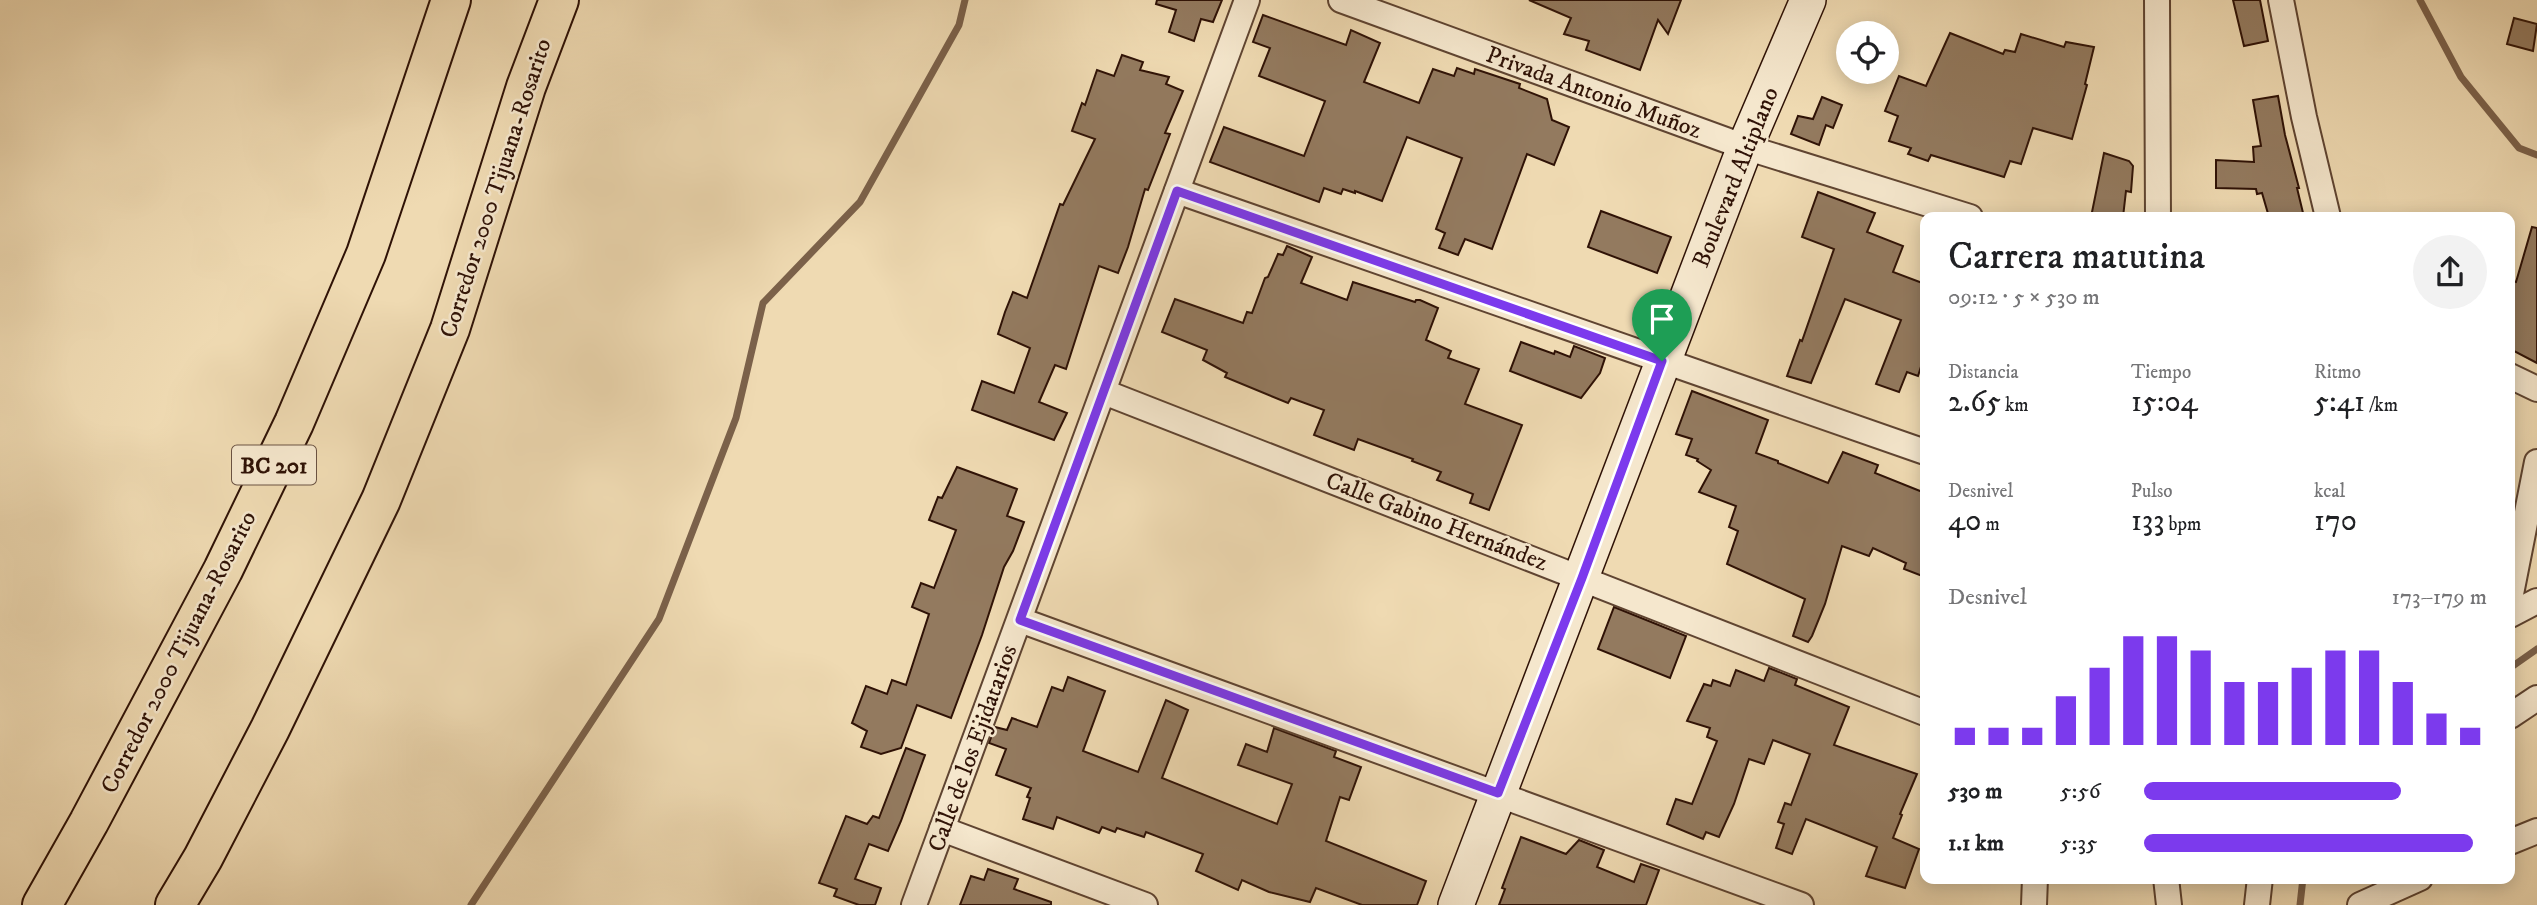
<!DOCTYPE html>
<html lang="es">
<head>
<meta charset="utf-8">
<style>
	:root { --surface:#fff; --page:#f2f2f2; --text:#202124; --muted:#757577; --accent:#7c3aed }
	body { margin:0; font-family:"IM FELL DW Pica",serif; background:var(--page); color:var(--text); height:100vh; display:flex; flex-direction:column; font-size:26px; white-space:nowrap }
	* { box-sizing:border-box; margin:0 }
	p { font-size:23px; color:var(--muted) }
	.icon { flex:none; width:38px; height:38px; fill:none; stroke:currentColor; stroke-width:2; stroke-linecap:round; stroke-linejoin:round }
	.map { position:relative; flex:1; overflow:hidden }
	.side { position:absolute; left:1920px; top:212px; width:595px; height:672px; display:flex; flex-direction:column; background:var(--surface); border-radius:14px; box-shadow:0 4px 18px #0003 }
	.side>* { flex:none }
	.controls { position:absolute; left:1836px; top:21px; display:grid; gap:14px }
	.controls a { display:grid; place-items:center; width:63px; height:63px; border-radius:50%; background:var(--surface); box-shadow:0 4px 18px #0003; font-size:35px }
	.pin { position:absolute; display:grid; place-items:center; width:60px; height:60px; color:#fff; margin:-72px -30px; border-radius:50% 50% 50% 0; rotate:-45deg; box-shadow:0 0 7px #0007 }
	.pin .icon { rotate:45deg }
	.round { display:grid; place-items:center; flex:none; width:74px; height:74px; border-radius:37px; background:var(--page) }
	.summary { display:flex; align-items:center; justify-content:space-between; height:119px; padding:0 28px }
	h1 { font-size:38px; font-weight:600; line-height:52px }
	.metrics { display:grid; grid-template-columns:repeat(3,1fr); gap:10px; height:119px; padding:7px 28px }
	.metrics div { display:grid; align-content:center }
	.metrics b { font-size:30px; font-weight:600 }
	.metrics small { font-size:19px; font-weight:400 }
	.metrics p { font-size:19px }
	.chart { height:196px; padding:14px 28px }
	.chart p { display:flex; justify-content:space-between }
	.chart svg { width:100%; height:126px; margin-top:7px; stroke:var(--accent); stroke-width:6 }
	ul { padding:0 28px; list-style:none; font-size:23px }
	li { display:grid; grid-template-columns:112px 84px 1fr; align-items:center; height:52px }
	li i { height:18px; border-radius:9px; background:var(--accent) }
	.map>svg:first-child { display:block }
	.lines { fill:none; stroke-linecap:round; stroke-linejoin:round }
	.stream { stroke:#7b614a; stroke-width:7 }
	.building { fill:#937a5f; stroke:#2f1206; stroke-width:2 }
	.street-casing { stroke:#5f4431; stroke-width:28 }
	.secondary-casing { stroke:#2f1206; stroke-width:38 }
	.highway-casing { stroke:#2f1206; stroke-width:42 }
	.street { stroke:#f5e7cd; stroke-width:24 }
	.secondary { stroke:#f5e7cd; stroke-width:35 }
	.highway { stroke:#efdab2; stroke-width:38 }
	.route-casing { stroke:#fff; stroke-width:14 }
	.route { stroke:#7c3aed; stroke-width:9 }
	.labels { text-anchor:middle; stroke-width:5; stroke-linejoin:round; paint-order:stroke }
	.shield { fill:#f5e7cd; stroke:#6a5242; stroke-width:2 }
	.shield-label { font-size:23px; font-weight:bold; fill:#2f1206 }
	.street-label { font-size:24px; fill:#2f1206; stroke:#f5e7cd }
</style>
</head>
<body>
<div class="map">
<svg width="2537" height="905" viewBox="0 0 2537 905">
	<rect width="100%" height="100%" fill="#efdab2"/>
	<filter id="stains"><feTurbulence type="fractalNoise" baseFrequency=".00286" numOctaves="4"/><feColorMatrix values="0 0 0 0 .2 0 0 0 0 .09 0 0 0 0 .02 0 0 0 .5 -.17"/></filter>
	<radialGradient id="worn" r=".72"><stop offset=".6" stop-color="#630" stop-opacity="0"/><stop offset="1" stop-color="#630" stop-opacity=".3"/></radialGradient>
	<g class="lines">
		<g class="stream">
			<path d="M2420 0 2461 77 2519 148 2537 155"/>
			<path d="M2510 668 2537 649"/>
			<path d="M471 905 659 619 736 418 763 303 860 202 959 25 965 0"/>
			<path d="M2300 905 2303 878"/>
		</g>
	</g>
	<g class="building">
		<path d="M1157 0H1222L1213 22 1201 19 1194 41 1169 32 1176 10 1156 4Z"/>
		<path d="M1529 0H1681L1668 34 1658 20 1640 70 1586 50 1589 41 1564 34 1571 18Z"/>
		<path d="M2233 0H2260L2268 41 2244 46Z"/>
		<path d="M1263 15 1346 45 1351 30 1380 43 1364 82 1419 103 1433 69 1454 76 1457 68 1474 74 1475 69 1520 84 1519 88 1547 99 1552 120 1569 127 1554 165 1527 154 1492 249 1465 239 1458 255 1439 248 1445 233 1436 229 1462 158 1407 137 1382 201 1355 191V193L1343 189 1341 194 1324 188 1319 202 1210 162 1224 127 1304 156 1325 101 1259 76 1270 48 1253 42Z"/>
		<path d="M2514 18 2537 24 2533 51 2507 44Z"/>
		<path d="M1950 33 2003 54 2005 50 2015 52 2021 34 2064 47 2066 42 2094 47 2085 84 2087 85 2072 139 2033 128 2021 164 2010 161 2004 177 1931 155 1928 161 1908 154 1911 148 1889 141 1898 116 1885 111 1899 76 1926 86Z"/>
		<path d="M1122 55 1143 62 1140 70 1169 77 1166 84 1183 91 1165 133 1170 134 1148 190 1145 189 1128 247 1118 273 1099 266 1066 369 1055 365 1039 402 1067 413 1054 440 972 410 982 381 1014 393 1030 348 998 334 1005 312 1013 292 1027 298 1060 204 1063 205 1095 139 1072 131 1082 103 1085 105 1097 70 1114 76Z"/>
		<path d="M2278 96 2285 135 2299 188H2297L2304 217H2269L2262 193 2257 194 2256 189 2216 188V160L2254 162 2253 147 2261 146 2253 100Z"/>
		<path d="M1822 97 1842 105 1833 128 1826 125 1819 145 1791 134 1798 116 1813 119Z"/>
		<path d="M2104 153 2129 161 2133 166 2131 192 2126 191 2123 217H2091Z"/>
		<path d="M1818 192 1875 213 1867 232 1903 246 1893 272 1925 284V354L1918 376 1907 372 1899 392 1876 384 1901 320 1845 299 1811 383 1787 376 1800 340 1802 341 1834 249 1802 237Z"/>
		<path d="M1601 211 1671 237 1657 273 1588 247Z"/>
		<path d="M2532 227 2537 228V363L2510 349V280L2516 282Z"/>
		<path d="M1287 246 1312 257 1301 283 1347 300 1353 282 1415 302 1416 300H1420L1438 308 1426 340 1451 351 1448 358 1479 369 1465 404 1522 425 1489 510 1470 503 1473 494 1437 480 1441 472 1412 461 1413 459 1358 439 1354 450 1314 435 1324 410 1291 398 1288 403 1225 377 1227 373 1203 360 1207 350 1162 332 1175 299 1243 323 1247 312 1252 313 1265 278 1268 277 1278 254 1283 255Z"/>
		<path d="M1521 342 1554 354 1555 351 1570 357 1574 346 1605 358 1600 373 1581 398 1510 371Z"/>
		<path d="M1692 391 1768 420 1756 453 1778 461V463L1828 483 1843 452 1878 465 1875 473 1925 493V577L1904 569 1906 563 1873 548 1869 556 1842 546 1825 604 1812 636 1808 642 1793 636 1805 599 1727 564 1738 531 1729 527 1736 506 1699 492 1711 470 1697 461 1698 459 1686 455 1692 439 1676 434Z"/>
		<path d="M957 467 1017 489 1007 516 1024 522 1013 551 1004 567 982 635 951 718 917 705 901 748 881 754 861 747 867 731 852 723 866 686 887 694 892 680 906 685 929 614 912 607 921 583 934 588 956 530 929 520 938 497 942 498Z"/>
		<path d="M1614 607 1686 636 1670 678 1598 649Z"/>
		<path d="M1769 668 1797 679 1795 685 1849 707 1834 745 1917 774 1900 814 1902 815 1893 838 1919 849 1905 888 1866 876 1877 847 1806 819 1792 854 1776 848 1784 824 1778 822 1785 803 1791 805 1810 754 1773 740 1764 764 1749 759 1734 804 1719 837 1706 832 1703 839 1667 824 1676 799 1692 804 1717 741 1707 737 1710 728 1687 721 1704 684 1711 686 1713 680 1730 686 1736 670 1764 681Z"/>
		<path d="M1068 677 1105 691 1083 751 1138 772 1166 700 1188 710 1162 778 1277 824 1292 784 1238 765 1246 744 1267 752 1274 728 1336 751 1334 757 1361 767 1349 800 1340 797 1326 841 1426 881 1417 905H1362L1316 888 1310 902 1269 892 1242 880 1238 890 1196 871 1203 854 1146 832 1144 837 1117 828 1115 832 1102 827 1099 833 1057 817 1053 829 1023 819 1030 798 1027 797 1031 788 996 775 1006 749 989 743 995 727 1007 730 1012 718 1037 727 1052 687 1063 691Z"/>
		<path d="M906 748 925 755 901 821 888 851 869 844 855 879 881 888 875 905H859L834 896 837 889 819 883 846 816 867 824 873 816 879 818Z"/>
		<path d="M1521 837 1566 854 1579 840 1604 850 1597 867 1634 882 1641 864 1659 870 1646 905H1499L1505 889 1502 888Z"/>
		<path d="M988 869 1018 879 1014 889 1051 902V905H960L971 876 984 880Z"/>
	</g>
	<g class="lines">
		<g class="street-casing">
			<g id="street">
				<path d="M1341 0 1745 147 1970 217"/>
				<path d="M2157 0 2158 217"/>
				<path d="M2281 0 2304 117 2328 217"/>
				<path d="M1177 191 1925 452"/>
				<path d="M2510 376 2537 389"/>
				<path d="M1104 392 1925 713"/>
				<path d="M2510 599 2537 462"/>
				<path d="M2510 615 2537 601"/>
				<path d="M1020 620 1801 905"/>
				<path d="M2510 716 2537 698"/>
				<path d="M942 829 1145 905"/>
				<path d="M2510 842 2537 831"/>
				<path d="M2166 878 2169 905"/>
				<path d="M914 905 1247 0"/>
				<path d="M2034 905 2035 878"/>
				<path d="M2257 905 2260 878"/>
				<path d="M2360 905 2420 878"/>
			</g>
		</g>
		<g class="secondary-casing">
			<path id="secondary" d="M1456 905 1745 147 1808 0"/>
		</g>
		<g class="highway-casing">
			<g id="highway">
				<path d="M42 905 89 822 223 570 294 423 366 254 451 0"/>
				<path d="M175 905 203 858 270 729 381 500 450 329 526 87 559 0"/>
			</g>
		</g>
		<use href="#street" class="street"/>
		<use href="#secondary" class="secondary"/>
		<use href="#highway" class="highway"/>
	</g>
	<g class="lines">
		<g class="route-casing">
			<path id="route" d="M1177 191 1662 361 1582 578 1498 793 1020 620Z"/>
		</g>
		<use href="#route" class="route"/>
	</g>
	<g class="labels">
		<rect class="shield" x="232" y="445.5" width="84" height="39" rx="5"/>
		<g class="shield-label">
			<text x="274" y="473">BC 201</text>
		</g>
		<g class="street-label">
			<text transform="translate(1594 92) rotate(20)" y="8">Privada Antonio Muñoz</text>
			<text transform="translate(1735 177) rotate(-68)" y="8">Boulevard Altiplano</text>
			<text transform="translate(495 188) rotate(-72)" y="8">Corredor 2000 Tijuana-Rosarito</text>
			<text transform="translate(1437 521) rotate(21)" y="8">Calle Gabino Hernández</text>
			<text transform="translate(178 652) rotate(-63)" y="8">Corredor 2000 Tijuana-Rosarito</text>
			<text transform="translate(972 748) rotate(-70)" y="8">Calle de los Ejidatarios</text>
		</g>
	</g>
	<rect width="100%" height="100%" filter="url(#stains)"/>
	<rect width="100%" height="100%" fill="url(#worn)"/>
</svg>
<div class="controls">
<a><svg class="icon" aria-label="locate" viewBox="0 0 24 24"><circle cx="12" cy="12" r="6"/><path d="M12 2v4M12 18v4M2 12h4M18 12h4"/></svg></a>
</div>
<div class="pin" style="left:1662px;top:361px;background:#1e9e55"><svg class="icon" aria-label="arrive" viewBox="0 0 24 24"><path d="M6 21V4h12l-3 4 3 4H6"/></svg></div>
<section class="side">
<div class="summary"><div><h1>Carrera matutina</h1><p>09:12 · 5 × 530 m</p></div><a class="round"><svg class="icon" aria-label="share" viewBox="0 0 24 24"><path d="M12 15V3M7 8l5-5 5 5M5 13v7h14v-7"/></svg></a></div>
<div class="metrics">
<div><p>Distancia</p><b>2.65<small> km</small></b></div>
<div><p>Tiempo</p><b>15:04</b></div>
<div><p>Ritmo</p><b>5:41<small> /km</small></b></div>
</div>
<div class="metrics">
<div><p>Desnivel</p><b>40<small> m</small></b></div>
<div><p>Pulso</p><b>133<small> bpm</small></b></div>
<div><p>kcal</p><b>170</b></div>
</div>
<div class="chart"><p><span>Desnivel</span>173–179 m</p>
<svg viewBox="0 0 160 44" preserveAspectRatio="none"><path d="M5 44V38M15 44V38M25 44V38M35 44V27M45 44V17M55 44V6M65 44V6M75 44V11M85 44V22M95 44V22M105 44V17M115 44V11M125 44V11M135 44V22M145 44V33M155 44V38"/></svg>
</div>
<ul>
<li><b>530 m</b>5:56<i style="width:75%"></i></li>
<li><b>1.1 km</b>5:35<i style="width:96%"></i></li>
</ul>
</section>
</div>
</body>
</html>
